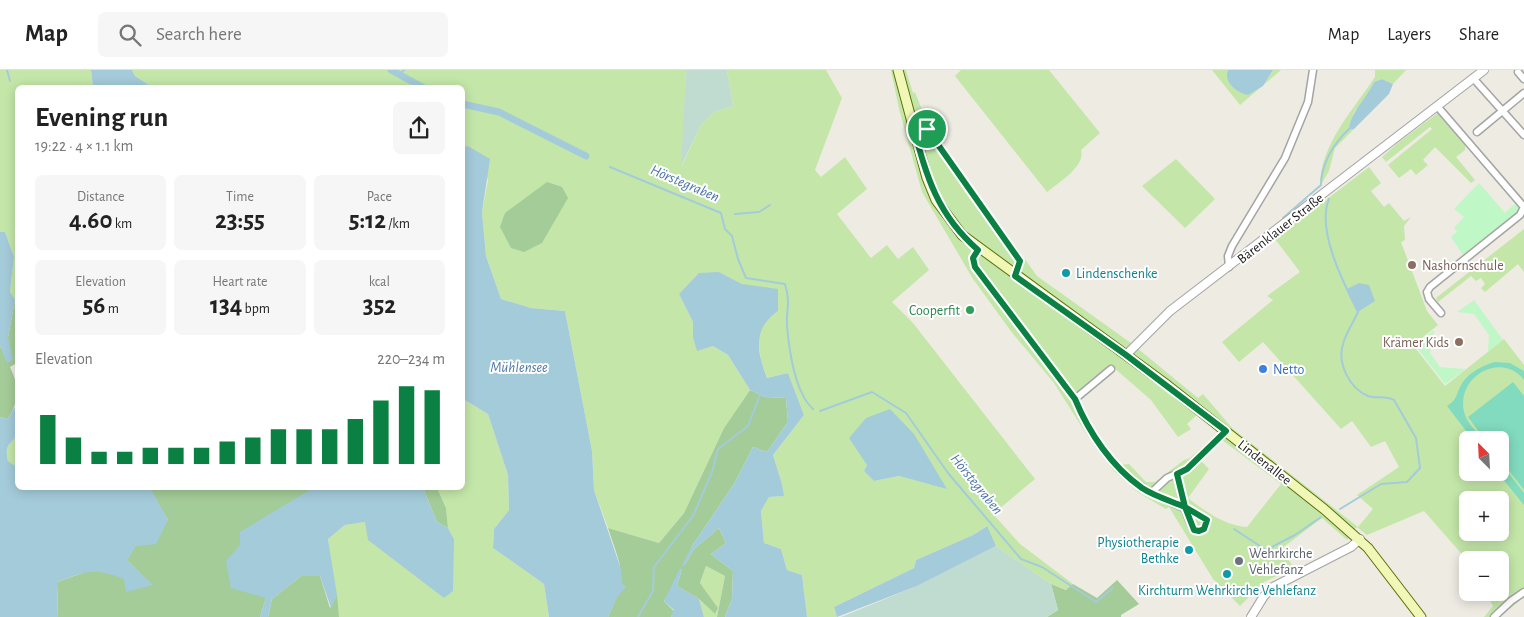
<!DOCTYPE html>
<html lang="en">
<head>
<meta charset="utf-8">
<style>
	:root { --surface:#fff; --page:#f6f6f6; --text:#222; --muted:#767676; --line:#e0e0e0; --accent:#0b8043 }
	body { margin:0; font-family:"Alegreya Sans",sans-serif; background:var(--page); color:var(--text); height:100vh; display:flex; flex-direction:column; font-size:19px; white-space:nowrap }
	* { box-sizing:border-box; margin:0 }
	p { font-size:16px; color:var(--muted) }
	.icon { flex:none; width:28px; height:28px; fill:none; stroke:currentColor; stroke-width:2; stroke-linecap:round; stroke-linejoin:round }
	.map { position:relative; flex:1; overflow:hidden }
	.sheet { position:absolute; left:15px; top:15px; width:450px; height:405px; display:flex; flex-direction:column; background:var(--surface); border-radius:8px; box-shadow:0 2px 12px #0003 }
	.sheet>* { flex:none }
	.needle { width:32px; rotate:336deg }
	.fabs { position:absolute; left:1459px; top:361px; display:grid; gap:10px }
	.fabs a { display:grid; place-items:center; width:50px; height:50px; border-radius:8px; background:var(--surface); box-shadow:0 2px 12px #0003; font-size:25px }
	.pin { position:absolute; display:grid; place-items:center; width:42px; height:42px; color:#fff; margin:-21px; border:2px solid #fff; border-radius:50%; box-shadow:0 1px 5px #0007 }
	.round { display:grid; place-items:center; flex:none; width:52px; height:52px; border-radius:8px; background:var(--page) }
	.summary { display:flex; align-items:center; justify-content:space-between; height:85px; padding:0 20px }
	h1 { font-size:28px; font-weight:600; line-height:38px }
	.figures { display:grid; grid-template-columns:repeat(3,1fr); gap:8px; height:85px; padding:5px 20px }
	.figures div { display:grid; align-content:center; border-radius:8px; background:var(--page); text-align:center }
	.figures b { font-size:25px; font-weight:600 }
	.figures small { font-size:14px; font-weight:400 }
	.figures p { font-size:14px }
	.chart { height:140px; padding:10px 20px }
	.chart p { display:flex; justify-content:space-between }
	.chart svg { width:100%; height:90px; margin-top:5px; stroke:var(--accent); stroke-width:6 }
	header { display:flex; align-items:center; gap:30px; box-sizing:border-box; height:70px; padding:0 25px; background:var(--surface); border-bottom:1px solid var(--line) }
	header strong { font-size:24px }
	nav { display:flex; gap:28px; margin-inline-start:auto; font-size:18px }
	.search { width:350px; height:45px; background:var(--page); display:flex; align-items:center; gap:12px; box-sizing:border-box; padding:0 18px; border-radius:8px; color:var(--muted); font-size:19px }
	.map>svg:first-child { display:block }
	.grass { fill:#c4e7a9; fill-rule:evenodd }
	.forest { fill:#a4cc98 }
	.wetland { fill:#c0dbd0 }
	.park { fill:#c0f7c7 }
	.pitch { fill:#82dbbe }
	.water { fill:#a4cbda }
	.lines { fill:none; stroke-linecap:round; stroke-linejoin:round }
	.stream { stroke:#a4cbda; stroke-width:2 }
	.canal { stroke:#a4cbda; stroke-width:7 }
	.minor-casing { stroke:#a4a4a4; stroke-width:9 }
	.tertiary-casing { stroke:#a4a4a4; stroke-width:10 }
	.secondary-casing { stroke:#5e6f08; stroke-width:11 }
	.minor { stroke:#fff; stroke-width:6 }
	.tertiary { stroke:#fff; stroke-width:8 }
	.secondary { stroke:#f0f7b7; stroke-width:9 }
	.route-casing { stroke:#fff; stroke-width:10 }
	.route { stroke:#0b8043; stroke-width:6 }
	.education-dot { fill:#8d6e63; stroke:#fff; stroke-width:2 }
	.culture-dot { fill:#0f9aa8; stroke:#fff; stroke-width:2 }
	.leisure-dot { fill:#2e9e5b; stroke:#fff; stroke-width:2 }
	.shop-dot { fill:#3f7fe0; stroke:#fff; stroke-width:2 }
	.worship-dot { fill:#6b7280; stroke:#fff; stroke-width:2 }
	.labels { text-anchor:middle; stroke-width:4; stroke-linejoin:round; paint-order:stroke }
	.street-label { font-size:14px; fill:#1d1d1d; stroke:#fff }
	.education-label { font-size:14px; fill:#785e54; stroke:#fff; text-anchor:start }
	.culture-label { font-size:14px; fill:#0d838f; stroke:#fff; text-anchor:start }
	.leisure-label { font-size:14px; fill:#27864d; stroke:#fff; text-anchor:end }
	.shop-label { font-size:14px; fill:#366cbe; stroke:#fff; text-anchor:start }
	.worship-label { font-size:14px; fill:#5b616d; stroke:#fff; text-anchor:start }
	.water-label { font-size:15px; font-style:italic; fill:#4c75a9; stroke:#fff }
</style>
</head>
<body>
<header>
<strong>Map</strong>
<div class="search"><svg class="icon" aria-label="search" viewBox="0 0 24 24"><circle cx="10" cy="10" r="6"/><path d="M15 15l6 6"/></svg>Search here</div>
<nav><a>Map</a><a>Layers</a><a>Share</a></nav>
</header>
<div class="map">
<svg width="1524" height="547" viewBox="0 0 1524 547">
	<rect width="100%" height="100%" fill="#eeebe3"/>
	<g class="grass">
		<path d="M0 0H91L93 17 18 18 17 237 10 222 14 187 5 162H0Z"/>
		<path d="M132 0H686L682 95 701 55 714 42 733 36 727 0H826L842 28 815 100 821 107 845 87 867 119 837 144 871 188 887 175 898 189 913 177 929 200 892 232 913 253 1035 409 993 444 1020 474 1073 514 1067 520 1051 514 996 476 986 456 973 465 916 490 914 498 834 537 837 547H807L802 505 787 500 781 479 764 473 761 441 769 427 783 426 782 414 773 385 804 345 788 303 767 308 761 291 758 267 767 248 742 214 719 202 679 224 693 252V268L697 280 713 276 728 285 750 320 724 358 684 443 659 473 608 458 594 420 592 381 565 241 531 238 501 229 486 186 482 142 488 110 468 76 463 77 462 18 152 17 135 6ZM867 395 946 418 899 406 874 411 864 401Z"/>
		<path d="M891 0H906L913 23 915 22 928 55 1037 206 1131 273 1198 328 1203 324 1233 359 1358 457 1373 439 1357 425 1399 397 1385 371 1371 377 1352 351 1341 359 1263 272 1239 292 1222 272 1273 230 1267 226 1300 202 1275 169 1369 97 1381 113 1371 121 1384 137 1389 133 1404 151 1411 147 1404 156 1405 170 1401 172 1427 241 1438 255 1413 275 1445 316 1504 269 1524 295V527L1500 547H1484L1493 536 1486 523 1500 522V490H1467L1424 441 1367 465 1357 457 1347 470 1322 448 1281 479 1294 498 1264 512 1240 536 1213 509 1169 437 1166 439 1139 423 1114 401 1087 365 1054 313 1010 260 973 209 922 122 899 39ZM1112 296 1151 330 1178 367 1191 359 1187 354 1197 345 1218 363 1190 388 1184 390 1155 412H1146L1129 394 1120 395 1089 354 1076 325ZM1222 370 1281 414 1247 457C1224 455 1206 442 1188 428L1209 399 1201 391ZM1468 370H1500V402H1468ZM1468 430H1500V462H1468Z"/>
		<path d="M961 0H1049L1100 63 1081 80C1086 96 1058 113 1047 122L955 6Z"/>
		<path d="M1212 0H1228L1227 4 1263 16 1273 0H1281L1240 35Z"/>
		<path d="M1375 0H1406L1393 14 1382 9 1374 12 1369 25 1354 42 1349 59H1354L1335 78 1329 101 1320 116C1320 75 1353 40 1375 7Z"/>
		<path d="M1439 42 1466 72 1465 80 1456 87 1475 110 1471 113 1435 77 1423 90 1428 95 1416 105 1411 99 1399 108 1388 95 1432 59 1430 57 1386 92 1382 87 1399 72Z"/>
		<path d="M1176 89 1215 129 1185 158 1142 116Z"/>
		<path d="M1524 159V202L1518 194 1485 222 1481 218 1485 214 1481 208 1476 211 1471 206 1438 232 1436 228Z"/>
		<path d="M463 329 488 344 508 405 509 440 494 459 493 478 544 514 549 547H339L328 469 345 455 365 452 454 469 448 458 446 438 437 418H462Z"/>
		<path d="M17 367V397L8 391C5 379 7 374 17 367Z"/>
		<path d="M706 496 725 506 717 547H704L699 529 715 544 718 538 700 513Z"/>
	</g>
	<g class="forest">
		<path d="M547 112 562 117 568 128 542 173 524 182 511 178 500 157 505 143Z"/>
		<path d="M15 230 18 237 17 296 15 294 10 297C20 319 20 328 8 349L0 347V276L1 278 8 267Z"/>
		<path d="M750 320 765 327 786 328 788 352 767 382 753 377 734 414 692 476 684 496 694 479 719 458 726 473 711 484 733 501 732 529 725 547H717L725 506 706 496 700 513 718 538 715 544 699 529 677 516 682 499 664 531 674 541 671 547H608C628 504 622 501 608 458L659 473 684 443 724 358Z"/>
		<path d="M149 418H242L248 420 253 418H313L241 475 227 491 266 528 260 547H58L57 512 91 500 101 501 152 515 127 490 135 476 168 450Z"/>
		<path d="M423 418H437L446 438 448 458 437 452Z"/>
		<path d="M301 506H320L330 538 337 525 339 547H268L272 529Z"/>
		<path d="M1117 510 1139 534 1121 545V547H1047L1058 540 1051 514 1066 520 1073 514 1097 528Z"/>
	</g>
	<g class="wetland">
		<path d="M686 0H727L733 36 714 42 701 55 681 96Z"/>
		<path d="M996 476 1051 514 1058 540 1047 547H841L917 516Z"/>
	</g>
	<g class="park">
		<path d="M1479 113 1505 143 1517 132 1522 139 1463 185 1451 167 1457 162 1454 158 1464 147 1454 139Z"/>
		<path d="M1474 230 1503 270 1488 282 1489 265 1474 244 1457 242Z"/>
		<path d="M1434 260 1430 283 1440 297 1466 299 1445 314 1415 275Z"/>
	</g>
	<g class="pitch">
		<path d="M1494 292 1510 293 1524 301V310C1501 280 1453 308 1465 345 1468 354 1478 363 1483 370H1473L1447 336C1457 329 1455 328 1460 317 1467 303 1480 297 1494 292Z"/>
		<path d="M1513 312 1524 326V420L1500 389V370H1485L1468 347Z"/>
		<path d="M1500 392 1524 423V435L1498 403Z"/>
	</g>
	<g class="water">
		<path d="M91 0H132L135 6 152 17H93Z"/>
		<path d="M1228 0H1273L1263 16 1248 25C1237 23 1223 12 1228 0Z"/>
		<path d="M1382 9 1393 14 1389 24 1354 59H1349C1351 41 1367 28 1374 12Z"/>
		<path d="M468 76 490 89 482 142 486 186 501 229 531 238 565 241 592 381 594 420 621 499 622 513 626 517 618 526 608 547H549L544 514 493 478 494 459 509 440 508 405 488 344 463 329 462 77Z"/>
		<path d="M0 162H5L14 187 10 222 15 230 8 267 13 290 7 293 0 276Z"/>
		<path d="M719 202 742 214 778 219V241C752 259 757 282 767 308L788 303 804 345 773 385 782 414 784 426 769 427 761 441 764 473 781 479 787 500 802 505 807 547H725L732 529 733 501 711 484 726 473 719 458 694 479 684 496 682 495 692 476 734 414 753 377 767 382 788 352 786 328 765 327 750 320 728 285 713 276 697 281 693 268V252L679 224 699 203Z"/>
		<path d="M1359 213 1369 215 1375 231 1358 242 1347 219Z"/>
		<path d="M17 333V367C7 374 5 379 8 391L17 397 18 418 151 419 168 450 156 474 136 476 127 490 153 515 126 522 124 509C93 497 87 501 57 512L58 547H0V347L8 349Z"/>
		<path d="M890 339 914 364 947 419 899 406 874 411 864 401 867 395 849 368 866 348Z"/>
		<path d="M313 418H423L437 452 448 458 454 469 453 521 444 528 368 470 365 452 345 455 328 469 337 525 331 538 320 506H301L272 529 268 547H260L266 528 231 518 226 491 240 475V462Z"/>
		<path d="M987 456 996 476 917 516 837 547 834 537 914 498 916 490 973 465Z"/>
		<path d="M680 498 682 499 677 516 699 529 704 547H671L674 540 664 531Z"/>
	</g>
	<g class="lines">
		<g class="stream">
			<path d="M7 0 10 11"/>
			<path d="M399 5 404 0"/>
			<path d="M610 97 721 143 725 159 732 166 738 189 746 208 785 214C791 235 786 237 787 256 789 279 795 323 813 339"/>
			<path d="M1329 129C1316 160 1344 214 1358 242 1353 253 1346 263 1343 274 1337 293 1349 318 1368 326 1377 329 1385 325 1394 330L1416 368 1420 398 1407 412 1381 414 1340 439"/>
			<path d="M735 144 759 142 770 135"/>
			<path d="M1283 148 1321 115C1321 94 1334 73 1349 59"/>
			<path d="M820 341 872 322 906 343 948 403 1021 489 1042 497 1096 532 1113 518"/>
			<path d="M1234 459 1266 480 1295 465 1321 447"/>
			<path d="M638 547 653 521 654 497 693 446 712 402 718 379 748 356 760 325"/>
		</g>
		<g class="canal">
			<path d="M391 0 424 18"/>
			<path d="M462 34 499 42 586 86"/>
		</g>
		<g class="minor-casing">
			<g id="minor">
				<path d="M1518 2 1524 9"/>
				<path d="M1473 8 1524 65"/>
				<path d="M1437 36 1524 137 1520 145 1430 217 1427 222 1429 229 1441 243"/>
				<path d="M913 56 927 59 1020 191 1015 206"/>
				<path d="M1477 62 1524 23"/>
				<path d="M978 179 973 188 975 197 1075 329C1089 362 1113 401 1145 419 1165 431 1187 438 1207 450L1204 459 1199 461 1194 460C1184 443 1181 422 1177 403"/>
				<path d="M1229 197 1228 186 1232 176 1285 88 1308 32 1313 0"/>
				<path d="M1075 329 1111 299"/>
				<path d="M1151 423 1167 408 1187 399 1226 361"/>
				<path d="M1494 547 1511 531 1524 522"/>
			</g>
		</g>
		<g class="tertiary-casing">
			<g id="tertiary">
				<path d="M1126 285 1170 241 1484 0"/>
				<path d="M1251 547 1264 526 1273 517 1351 477 1360 469"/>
			</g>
		</g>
		<g class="secondary-casing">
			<path id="secondary" d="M898 0 927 108 936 130 962 165 1167 315 1324 439 1368 478 1421 547"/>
		</g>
		<use href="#minor" class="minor"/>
		<use href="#tertiary" class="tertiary"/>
		<use href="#secondary" class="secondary"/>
	</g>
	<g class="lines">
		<g class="route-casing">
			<path id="route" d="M927 59 913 56C927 108 937 144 978 180L973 188 975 197 1075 329C1089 363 1112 397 1142 418 1154 426 1171 431 1185 437L1194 460 1199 461 1204 459 1207 450 1185 437 1177 404 1187 399 1226 361 1126 285 1015 206 1020 191 927 59"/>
		</g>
		<use href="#route" class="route"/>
	</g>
	<g class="education-dot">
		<circle cx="1412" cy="195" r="5"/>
		<circle cx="1459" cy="272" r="5"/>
	</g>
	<g class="culture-dot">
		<circle cx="1066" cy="203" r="5"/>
		<circle cx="1189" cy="480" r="5"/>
		<circle cx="1227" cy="504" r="5"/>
	</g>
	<circle class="leisure-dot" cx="970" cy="240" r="5"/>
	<circle class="shop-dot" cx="1263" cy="299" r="5"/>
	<circle class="worship-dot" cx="1239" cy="491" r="5"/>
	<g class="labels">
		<g class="street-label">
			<text transform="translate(1280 158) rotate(-38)" y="5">Bärenklauer Straße</text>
			<text transform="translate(1265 392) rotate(38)" y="5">Lindenallee</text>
		</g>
		<g class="education-label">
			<text x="1422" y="200">Nashornschule</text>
			<text x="1449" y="277" text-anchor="end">Krämer Kids</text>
		</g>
		<g class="culture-label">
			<text x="1076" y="208">Lindenschenke</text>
			<text x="1179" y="477" text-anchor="end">Physiotherapie<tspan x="1179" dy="16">Bethke</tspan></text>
			<text x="1227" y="525" text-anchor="middle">Kirchturm Wehrkirche Vehlefanz</text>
		</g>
		<g class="leisure-label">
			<text x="960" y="245">Cooperfit</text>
		</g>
		<g class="shop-label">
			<text x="1273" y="304">Netto</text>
		</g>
		<g class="worship-label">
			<text x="1249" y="488">Wehrkirche<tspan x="1249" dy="16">Vehlefanz</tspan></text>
		</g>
		<g class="water-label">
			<text transform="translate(685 113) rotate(23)" y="5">Hörstegraben</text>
			<text x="519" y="302">Mühlensee</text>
			<text transform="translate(977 414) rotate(51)" y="5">Hörstegraben</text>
		</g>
	</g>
</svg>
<div class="fabs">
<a><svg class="needle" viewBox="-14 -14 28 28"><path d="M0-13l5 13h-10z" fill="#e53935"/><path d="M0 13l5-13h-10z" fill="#767676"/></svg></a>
<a>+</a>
<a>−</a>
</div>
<div class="pin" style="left:927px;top:59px;background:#1e9e55"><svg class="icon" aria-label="arrive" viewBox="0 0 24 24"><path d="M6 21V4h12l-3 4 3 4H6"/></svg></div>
<section class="sheet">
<div class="summary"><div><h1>Evening run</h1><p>19:22 · 4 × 1.1 km</p></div><a class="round"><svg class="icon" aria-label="share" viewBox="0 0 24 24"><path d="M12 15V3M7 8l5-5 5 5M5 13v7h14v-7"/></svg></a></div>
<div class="figures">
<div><p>Distance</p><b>4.60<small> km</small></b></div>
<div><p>Time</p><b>23:55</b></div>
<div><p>Pace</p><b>5:12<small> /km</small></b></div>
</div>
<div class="figures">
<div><p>Elevation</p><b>56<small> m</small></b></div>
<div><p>Heart rate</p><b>134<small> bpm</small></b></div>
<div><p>kcal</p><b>352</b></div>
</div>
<div class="chart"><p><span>Elevation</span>220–234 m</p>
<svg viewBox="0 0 160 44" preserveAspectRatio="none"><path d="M5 44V20M15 44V31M25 44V38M35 44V38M45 44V36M55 44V36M65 44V36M75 44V33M85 44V31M95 44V27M105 44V27M115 44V27M125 44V22M135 44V13M145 44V6M155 44V8"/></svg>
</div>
</section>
</div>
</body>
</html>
